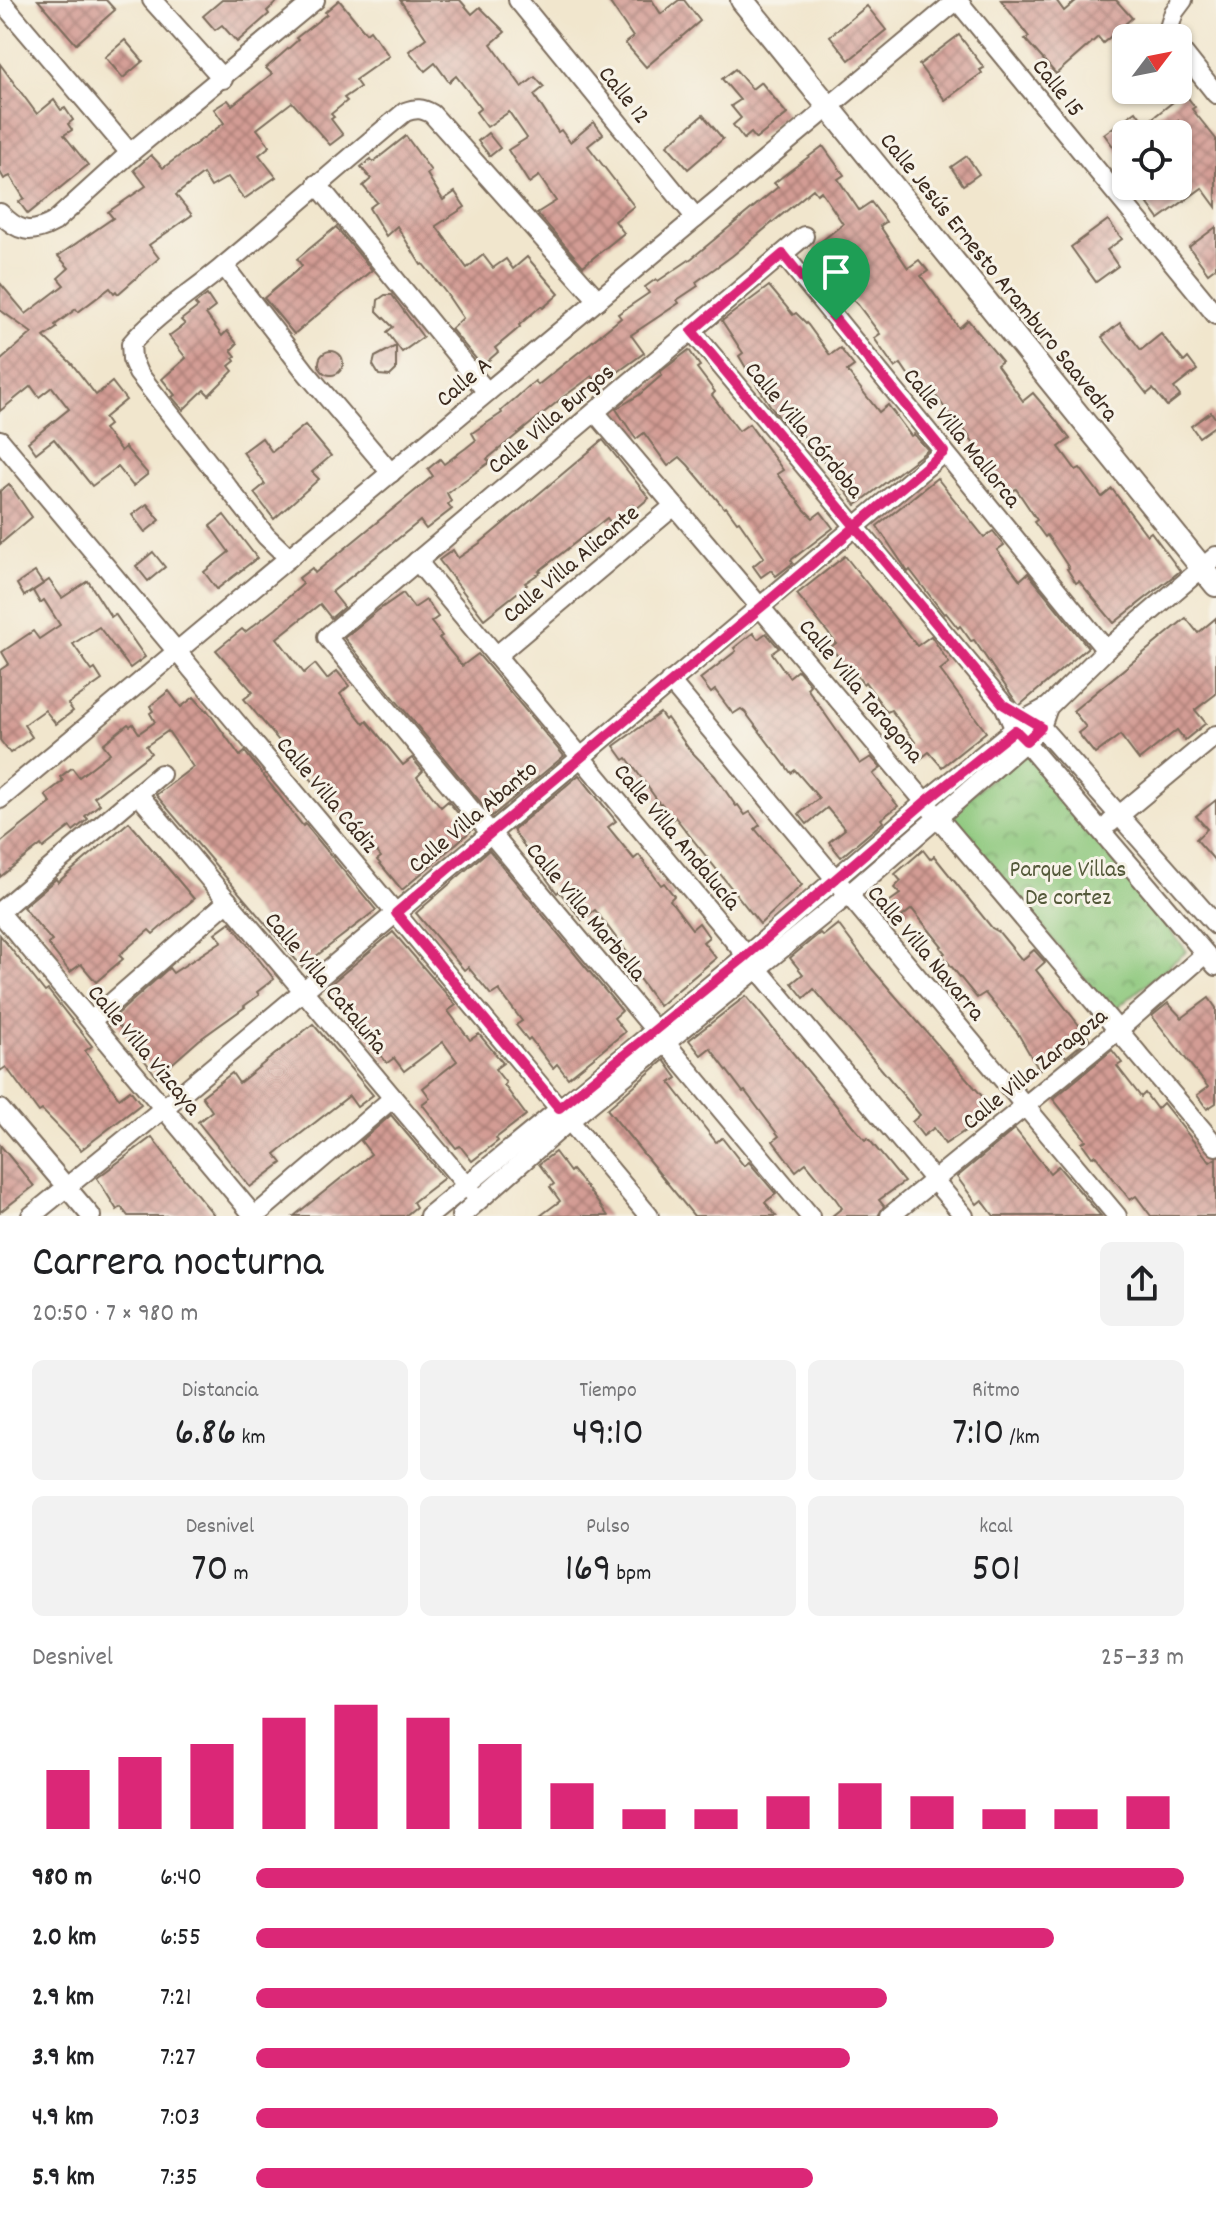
<!DOCTYPE html>
<html lang="es">
<head>
<meta charset="utf-8">
<style>
	:root { --surface:#fff; --page:#f2f2f2; --text:#202124; --muted:#757577; --accent:#db2777 }
	body { margin:0; font-family:Dekko,sans-serif; background:var(--page); color:var(--text); height:100vh; display:flex; flex-direction:column; font-size:30px; white-space:nowrap }
	* { box-sizing:border-box; margin:0 }
	p { font-size:26px; color:var(--muted) }
	.icon { flex:none; width:44px; height:44px; fill:none; stroke:currentColor; stroke-width:2; stroke-linecap:round; stroke-linejoin:round }
	.map { position:relative; height:1216px; overflow:hidden }
	.details { display:flex; flex-direction:column; background:var(--surface); flex:1 }
	.details>* { flex:none }
	.needle { width:52px; rotate:58deg }
	.fabs { position:absolute; left:1112px; top:24px; display:grid; gap:16px }
	.fabs a { display:grid; place-items:center; width:80px; height:80px; border-radius:12px; background:var(--surface); box-shadow:0 2px 6px #0004; font-size:40px }
	.pin { position:absolute; display:grid; place-items:center; width:68px; height:68px; color:#fff; margin:-82px -34px; border-radius:50% 50% 50% 0; rotate:-45deg; box-shadow:0 0 8px #0007 }
	.pin .icon { rotate:45deg }
	.round { display:grid; place-items:center; flex:none; width:84px; height:84px; border-radius:12px; background:var(--page) }
	.overview { display:flex; align-items:center; justify-content:space-between; height:136px; padding:0 32px }
	h1 { font-size:44px; font-weight:600; line-height:60px }
	.stats { display:grid; grid-template-columns:repeat(3,1fr); gap:12px; height:136px; padding:8px 32px }
	.stats div { display:grid; align-content:center; border-radius:12px; background:var(--page); text-align:center }
	.stats b { font-size:40px; font-weight:600 }
	.stats small { font-size:22px; font-weight:400 }
	.stats p { font-size:22px }
	.chart { height:224px; padding:16px 32px }
	.chart p { display:flex; justify-content:space-between }
	.chart svg { width:100%; height:144px; margin-top:8px; stroke:var(--accent); stroke-width:6 }
	ul { padding:0 32px; list-style:none; font-size:26px }
	li { display:grid; grid-template-columns:128px 96px 1fr; align-items:center; height:60px }
	li i { height:20px; border-radius:10px; background:var(--accent) }
	.map>svg:first-child { display:block }
	.park { fill:url(#park-crowns); stroke:#64794e; stroke-width:2 }
	.building { fill:url(#building-cross-hatch) }
	.lines { fill:none; stroke-linecap:round; stroke-linejoin:round }
	.minor-casing { stroke:#7b6c5b; stroke-width:22 }
	.tertiary-casing { stroke:#7b6c5b; stroke-width:26 }
	.minor { stroke:#fff; stroke-width:18 }
	.tertiary { stroke:#fff; stroke-width:22 }
	.route-casing { stroke:#fff; stroke-width:16 }
	.route { stroke:#db2777; stroke-width:10 }
	.labels { text-anchor:middle; stroke-width:6; stroke-linejoin:round; paint-order:stroke }
	.street-label { font-size:24px; fill:#3b2a1e; stroke:#f7f3e8 }
	.park-label { font-size:24px; fill:#54593a; stroke:#f7f3e8 }
</style>
</head>
<body>
<div class="map">
<svg width="1216" height="1216" viewBox="0 0 1216 1216">
	<defs>
		<pattern id="park-crowns" width="20" height="18" patternUnits="userSpaceOnUse" patternTransform="scale(2)"><rect width="20" height="18" fill="#8dc87d"/><path d="M2 6a3 3 0 1 1 6 0M12 15a3 3 0 1 1 6 0" fill="none" stroke="#74a366"/></pattern>
		<pattern id="building-cross-hatch" width="8" height="8" patternUnits="userSpaceOnUse" patternTransform="scale(2)"><rect width="8" height="8" fill="#d39c94"/><path d="M0 0l8 8M0 8l8-8" fill="none" stroke="#ac7f78"/></pattern>
	</defs>
	<rect width="100%" height="100%" fill="#f7f3e8"/>
	<filter id="ink" filterUnits="userSpaceOnUse"><feTurbulence type="fractalNoise" baseFrequency=".0125" numOctaves="2"/><feDisplacementMap in="SourceGraphic" scale="16" xChannelSelector="R" yChannelSelector="G"/><feConvolveMatrix kernelMatrix="1 2 1 2 8 2 1 2 1" color-interpolation-filters="sRGB"/></filter>
	<filter id="wash" filterUnits="userSpaceOnUse"><feTurbulence type="fractalNoise" baseFrequency=".006" numOctaves="4" result="noise"/><feDisplacementMap in="SourceGraphic" scale="32" xChannelSelector="R" yChannelSelector="G"/><feGaussianBlur stdDeviation="1.8" result="paint"/><feColorMatrix in="noise" values="0 0 0 0 0 0 0 0 0 0 0 0 0 0 0 0 0 1.4 0 .05"/><feComposite in="paint" operator="in"/></filter>
	<g filter="url(#wash)">
		<rect width="100%" height="100%" fill="#f1e6cd"/>
		<path class="park" d="M1024 752 1187 951 1112 1012 949 813Z"/>
		<g id="blocks">
			<g class="building">
				<path d="M38 0H106L115 10 76 44Z"/>
				<path d="M222 0H279L267 11 269 14 237 42 222 25 215 30 203 16Z"/>
				<path d="M339 0 366 33 370 30 389 56 355 80 360 87 344 98 347 101 331 114 334 117 331 119 343 135 330 145 292 102 257 129 270 146 259 155 276 177 244 199 228 177 211 187 203 174 176 195 192 215 149 245 159 258 118 294 116 291 114 293 110 288 78 312 76 309 55 325 57 328 44 337 72 364 96 395 112 382 126 400 104 418 109 425 104 429 121 451 125 447 148 474 133 486 118 467 92 486 54 439 36 453 28 442 69 409 52 387 39 397 31 386 0 411V361L32 333 0 310V283L26 314 64 285 58 278 69 268 58 256 113 218 108 212 146 186 134 170 151 155 163 168 224 123 214 109 228 100 232 105 272 74 266 68 298 40 296 38 327 14 325 12Z"/>
				<path d="M400 0H460L472 14 480 7 505 32 491 44 522 87 535 77 544 87 534 95 558 132 561 130 570 142 594 122 603 134 588 146 634 206 615 221 624 233 583 266 537 213 556 201 539 176 529 183 508 150 527 138 509 112 487 127 476 112 481 108 456 76 449 82 435 63 425 71 409 51 426 38Z"/>
				<path d="M608 0H652L661 14 679 0H684L700 21 646 67 625 43 633 37Z"/>
				<path d="M1001 0H1056L1064 11 1077 0H1116L1132 18 1103 43 1098 37 1056 74 1025 39 1029 37Z"/>
				<path d="M867 6 886 30 849 60 830 36Z"/>
				<path d="M959 35 984 68 980 70 982 73 945 100 919 65Z"/>
				<path d="M125 40 143 61 123 78 105 57Z"/>
				<path d="M0 64 37 114 54 100 61 110 65 108 73 120 68 124 72 130 64 135 88 165 28 214 19 202 24 198 10 176 4 179 0 172Z"/>
				<path d="M735 69 752 89 761 82 787 114 756 139 751 133 744 139 733 125 741 118 731 106 740 100 722 79Z"/>
				<path d="M1178 91 1181 95 1184 93 1195 107 1192 109 1216 139V207L1202 188 1159 219 1148 204 1154 200 1144 186H1178V121L1161 134H1126V164L1104 134 1136 111 1145 124 1178 98Z"/>
				<path d="M703 115 723 139 688 169 667 145Z"/>
				<path d="M488 133 500 148 490 156 478 141Z"/>
				<path d="M406 136 431 171 427 174 443 200 455 192 465 207 436 226 467 268 483 255 493 268 506 259 513 269 527 257 559 294 543 308 541 306 519 325 520 327 495 348 498 352 482 366 451 329 463 318 446 293 423 264 421 265 397 226 386 236 369 208 377 202 363 186 371 179 361 167 371 159 373 162Z"/>
				<path d="M823 146 844 175 838 179 859 210 871 202 886 222 880 226 908 268 919 260 928 271 921 276 959 328 968 320 1002 361 997 365 1023 401 1033 393 1055 419 1070 439 1059 447 1076 470 1080 468 1102 497 1112 489 1147 535 1151 532 1180 571 1114 623 1079 581 1076 583 1067 569 1069 568 1047 535 1045 537 1034 522 1037 520 1016 489 1007 495 956 417 953 419 931 389 922 395 901 364 895 368 874 338 880 334 858 305 823 266 825 264 813 248 843 224 821 191 817 194 813 189 732 256 696 282 698 286 677 300 679 303 631 335 644 353 600 385 592 376 562 398 487 459 490 462 447 493 451 501 448 504 452 509 426 529 420 521 332 592 344 607 331 618 320 604 277 638 304 673 315 664 327 679 337 671 349 686 340 694 364 724 367 721 403 765 412 758 423 771 417 777 441 807 448 801 472 830 402 890 377 860 381 857 356 825 351 829 334 810 336 809 244 699 253 692 216 650 242 629 245 632 275 609 303 584 299 578 312 568 315 573 433 476 428 469 440 459 444 464 466 448 476 440 472 433 502 413 501 411 535 381 538 385 621 318 618 314 649 293 645 287 656 279 658 281 692 258 778 187 774 183Z"/>
				<path d="M967 156 979 174 963 185 951 167Z"/>
				<path d="M1108 220 1122 239 1107 250 1118 266 1096 282 1071 247Z"/>
				<path d="M336 227 372 270 294 334 264 298 302 266 297 259Z"/>
				<path d="M1216 227V267L1208 273 1189 247Z"/>
				<path d="M769 286 793 315 796 313 808 325 830 355 840 348 854 366 847 371 879 412 888 405 911 436 914 434 928 450 856 505 820 457 816 460 806 446 809 443 789 418 783 422 770 405 749 373 739 356 743 353 722 321Z"/>
				<path d="M207 295 215 307 206 314 222 336 227 331 237 344 231 350 236 356 233 358 235 361 229 366 233 371 209 395 204 390 183 410 172 397 175 395 162 379 186 358 169 336 185 324 181 320 198 307 195 304Z"/>
				<path d="M385 295H392L423 337 402 352 387 332 393 327 377 311 378 300Z"/>
				<path d="M1120 323 1141 350 1161 334 1184 362 1188 358 1197 370 1174 388 1180 396 1167 406 1153 389 1147 394 1102 337Z"/>
				<path d="M396 346V370L390 376 379 375 373 365 375 357Z"/>
				<path d="M689 350 700 366 697 368 715 392 712 395 739 431 749 424 783 470 777 474 805 510 813 518 821 512 833 528 791 560 793 563 776 576 771 570 761 577 753 566 764 557 739 521 737 522 726 507 724 508 688 465 680 457 668 466 644 433 636 439 616 409 639 395 662 375 660 372Z"/>
				<circle cx="331" cy="363" r="12"/>
				<path d="M1211 412 1216 419V425L1199 437 1191 426Z"/>
				<path d="M305 425 331 456 312 472 319 479 274 519 254 493 265 484 243 452 262 438 272 452Z"/>
				<path d="M603 440 649 498 636 509 633 505 611 523 607 518 539 571 541 572 525 583 527 585 484 619 439 560 453 550 458 558 480 543Z"/>
				<path d="M937 478 984 537 993 531 1004 545 997 550 1020 580 1028 573 1088 647 1019 706 974 640 971 641 960 626 958 628 946 613 944 614 910 570 908 572 906 569 877 526Z"/>
				<path d="M9 484 32 517 0 544V491Z"/>
				<path d="M147 504 160 520 145 532 132 515Z"/>
				<path d="M224 515 257 558 217 589 204 572 229 552 210 526Z"/>
				<path d="M153 552 165 567 148 581 136 566Z"/>
				<path d="M845 556 917 646 931 636 949 663 940 670 986 732 942 767 929 752 919 760 909 747 915 742 891 710 887 712 865 682 863 684 852 668 849 671 831 647 836 643 797 594Z"/>
				<path d="M35 572 43 584 24 596 17 584Z"/>
				<path d="M49 580 62 598 88 581 111 617 115 614 145 657 130 668 99 627 73 644 92 671 95 669 102 680 68 704 73 711 56 724 45 710 24 725 32 737 10 753 0 740V670L9 664 2 652 33 631 39 639 60 625 44 600 40 603 33 591Z"/>
				<path d="M403 593 414 608 426 600 438 617 431 622 442 636 439 638 462 666 478 654 564 756 492 816 344 638 377 611Z"/>
				<path d="M1186 618 1198 633 1216 618V694L1195 710 1206 723 1185 740 1177 730 1139 760 1120 735 1095 754 1078 733 1086 727 1073 711Z"/>
				<path d="M753 633 758 639 766 633 779 648 772 653 789 677 798 670 810 685 807 688 860 764 871 757 881 768 873 774 898 806 881 819 883 822 841 857 829 842 845 829 827 808 807 824 799 814 819 798 795 770 791 773 745 712 741 709 733 714 715 690 711 693 700 679 736 651 734 648Z"/>
				<path d="M169 691 181 707 194 697 206 711 207 710 240 756 245 752 303 826 305 824 376 910 302 967 156 795 193 767 168 731 146 746 151 753 94 797 100 804 85 816 88 819 73 831 70 827 43 848 41 845 0 877V843L51 803 45 795 63 781 60 777 72 768 79 777 110 753 103 744 128 724 130 726 133 724 139 733 155 722 150 713 153 711 150 706Z"/>
				<path d="M660 713 665 720 667 718 689 749 715 776 736 806 738 805 745 815 750 812 760 825 755 829 802 885 760 924 686 831 675 817 673 819 661 803 660 804 627 758 624 760 614 746Z"/>
				<path d="M579 775 616 821 608 827 634 859 639 855 661 885 664 883 674 896 670 900 692 929 699 923 709 937 703 942 716 958 659 1006 624 958 629 955 595 910 582 920 559 891 557 893 546 878 513 830Z"/>
				<path d="M1216 800V862L1196 839 1207 829 1196 816Z"/>
				<path d="M129 822 194 899 153 934 149 930 119 955 123 959 96 982 81 964 70 972 48 944 52 941 23 907 56 879 58 882Z"/>
				<path d="M489 850 622 1011 614 1018 625 1032 568 1078 557 1064 553 1068 530 1038 528 1040 516 1025 522 1021 499 990 491 995 468 967 464 970 416 913Z"/>
				<path d="M923 850 930 859 934 856 992 928 999 932 1022 960 1034 950 1045 962 1036 970 1089 1038 1066 1057 1062 1051 1039 1070 1017 1032 985 993 977 998 942 955 945 953 940 947 942 946 912 909 895 922 883 906 900 894 894 888 901 881 895 874Z"/>
				<path d="M230 922 274 979 257 992 259 995 244 1006 245 1007 199 1040 157 1077 113 1018 169 968 173 973 222 941 215 933Z"/>
				<path d="M838 924 872 969 995 1111 945 1144 934 1128 923 1136 912 1122 920 1115 814 989 804 998 792 983 803 974 790 958 820 933 823 936Z"/>
				<path d="M393 932 456 1005 448 1011 470 1040 479 1034 503 1063 495 1069 506 1083 504 1085 526 1115 496 1138 498 1141 472 1161 460 1146 456 1148 422 1104 430 1098 423 1088 457 1061 443 1042 404 1071 394 1058 387 1063 363 1032 359 1035 327 987Z"/>
				<path d="M0 935 45 992 48 990 92 1046 85 1051 119 1098 130 1090 141 1104 81 1150 42 1110 39 1112 6 1067 0 1071Z"/>
				<path d="M746 996 853 1126 865 1140 868 1138 904 1182 879 1200 884 1206 878 1216H832L842 1208 835 1198 806 1163 796 1171 773 1141 779 1136 745 1091 743 1092 710 1048 701 1055 689 1040Z"/>
				<path d="M1209 998 1216 1008V1103L1207 1109 1197 1095 1208 1087 1152 1016 1168 1003 1182 1018Z"/>
				<path d="M313 1024 373 1095 357 1107 349 1096 275 1154 282 1163 250 1187 198 1122 212 1111 202 1096 232 1073 239 1083Z"/>
				<path d="M1112 1050 1122 1063 1117 1066 1141 1097 1145 1093 1157 1109 1163 1103 1210 1162 1216 1158V1216H1151L1136 1196 1130 1200 1095 1155 1092 1157 1082 1143 1086 1140 1053 1099Z"/>
				<path d="M664 1060 677 1078 670 1083 716 1142 722 1138 744 1166 749 1162 776 1194 765 1202 776 1216H694L607 1109Z"/>
				<path d="M391 1115 444 1178 413 1202 416 1207 405 1216H294L371 1154 361 1141Z"/>
				<path d="M1015 1129 1050 1173 1058 1166 1101 1216H994L982 1200 977 1204 957 1177Z"/>
				<path d="M152 1137 175 1168 215 1216H128L121 1207 117 1210 97 1178Z"/>
				<path d="M0 1145 34 1186 0 1212Z"/>
				<path d="M555 1152 570 1172 572 1170 583 1183 608 1216H540L560 1201 550 1187 554 1184 539 1164Z"/>
			</g>
		</g>
	</g>
	<g filter="url(#ink)">
		<use href="#blocks" fill-opacity="0" stroke="#7b6c5b" stroke-width="2"/>
		<g class="lines">
			<g class="minor-casing">
				<g id="minor">
					<path d="M0 0 130 153"/>
					<path d="M152 0 223 79"/>
					<path d="M518 0 696 218"/>
					<path d="M957 0 1216 315"/>
					<path d="M1173 38 1169 28 1174 12 1183 0"/>
					<path d="M1178 46 1216 94"/>
					<path d="M317 184 487 392"/>
					<path d="M0 213C18 232 31 235 54 222L130 153 315 0"/>
					<path d="M804 236 327 637 810 1216"/>
					<path d="M783 254 1106 650"/>
					<path d="M224 266 305 371 391 473"/>
					<path d="M692 331 1004 705 1015 730 1216 966"/>
					<path d="M595 412 1216 1146"/>
					<path d="M0 440 649 1216"/>
					<path d="M289 558 266 536 138 373 132 359 131 344C158 312 195 291 226 264 286 214 344 162 405 112 416 108 422 108 432 114L598 300"/>
					<path d="M417 561 964 1216"/>
					<path d="M496 656 674 506"/>
					<path d="M670 681 1117 1216"/>
					<path d="M1030 720 1041 727 1216 925"/>
					<path d="M138 794 473 1193"/>
					<path d="M0 799 957 0"/>
					<path d="M1110 823 1216 735"/>
					<path d="M0 911 161 774"/>
					<path d="M0 913 254 1216"/>
					<path d="M91 1021 228 901"/>
					<path d="M0 1109 91 1216"/>
					<path d="M31 1216 164 1108 944 452"/>
					<path d="M255 1216 393 1098"/>
					<path d="M429 1216 746 956 925 802 1028 718 1048 707 1106 650 1216 556"/>
					<path d="M461 1216 569 1121 848 895 1026 741 1041 727 1048 707"/>
					<path d="M890 1216 1118 1030 1205 954"/>
				</g>
			</g>
			<g class="tertiary-casing">
				<path id="tertiary" d="M742 0 1216 585"/>
			</g>
			<use href="#minor" class="minor"/>
			<use href="#tertiary" class="tertiary"/>
		</g>
	</g>
	<g class="lines" filter="url(#ink)">
		<g class="route-casing">
			<path id="route" d="M836 320 944 452C882 503 821 557 759 609 638 710 516 811 396 913L559 1108 746 956 925 802 1015 730 1026 741 1041 727 1004 705 692 331 783 254 836 320"/>
		</g>
		<use href="#route" class="route"/>
	</g>
	<g class="labels">
		<g class="street-label">
			<text transform="translate(1059 87) rotate(51)" y="8">Calle 15</text>
			<text transform="translate(625 94) rotate(51)" y="8">Calle 12</text>
			<text transform="translate(1000 276) rotate(51)" y="8">Calle Jesús Ernesto Aramburo Saavedra</text>
			<text transform="translate(463 381) rotate(-40)" y="8">Calle A</text>
			<text transform="translate(550 418) rotate(-40)" y="8">Calle Villa Burgos</text>
			<text transform="translate(805 429) rotate(50)" y="8">Calle Villa Córdoba</text>
			<text transform="translate(963 437) rotate(51)" y="8">Calle Villa Mallorca</text>
			<text transform="translate(570 563) rotate(-40)" y="8">Calle Villa Alicante</text>
			<text transform="translate(862 690) rotate(50)" y="8">Calle Villa Taragona</text>
			<text transform="translate(328 794) rotate(50)" y="8">Calle Villa Cádiz</text>
			<text transform="translate(472 816) rotate(-40)" y="8">Calle Villa Abanto</text>
			<text transform="translate(678 836) rotate(50)" y="8">Calle Villa Andalucía</text>
			<text transform="translate(587 911) rotate(50)" y="8">Calle Villa Marbella</text>
			<text transform="translate(927 952) rotate(50)" y="8">Calle Villa Navarra</text>
			<text transform="translate(327 982) rotate(50)" y="8">Calle Villa Cataluña</text>
			<text transform="translate(145 1049) rotate(50)" y="8">Calle Villa Vizcaya</text>
			<text transform="translate(1034 1068) rotate(-39)" y="8">Calle Villa Zaragoza</text>
		</g>
		<g class="park-label">
			<text x="1068" y="876">Parque Villas<tspan x="1068" dy="28">De cortez</tspan></text>
		</g>
	</g>
</svg>
<div class="fabs">
<a><svg class="needle" viewBox="-14 -14 28 28"><path d="M0-13l5 13h-10z" fill="#e53935"/><path d="M0 13l5-13h-10z" fill="#757577"/></svg></a>
<a><svg class="icon" aria-label="locate" viewBox="0 0 24 24"><circle cx="12" cy="12" r="6"/><path d="M12 2v4M12 18v4M2 12h4M18 12h4"/></svg></a>
</div>
<div class="pin" style="left:836px;top:320px;background:#1e9e55"><svg class="icon" aria-label="arrive" viewBox="0 0 24 24"><path d="M6 21V4h12l-3 4 3 4H6"/></svg></div>
</div>
<section class="details">
<div class="overview"><div><h1>Carrera nocturna</h1><p>20:50 · 7 × 980 m</p></div><a class="round"><svg class="icon" aria-label="share" viewBox="0 0 24 24"><path d="M12 15V3M7 8l5-5 5 5M5 13v7h14v-7"/></svg></a></div>
<div class="stats">
<div><p>Distancia</p><b>6.86<small> km</small></b></div>
<div><p>Tiempo</p><b>49:10</b></div>
<div><p>Ritmo</p><b>7:10<small> /km</small></b></div>
</div>
<div class="stats">
<div><p>Desnivel</p><b>70<small> m</small></b></div>
<div><p>Pulso</p><b>169<small> bpm</small></b></div>
<div><p>kcal</p><b>501</b></div>
</div>
<div class="chart"><p><span>Desnivel</span>25–33 m</p>
<svg viewBox="0 0 160 44" preserveAspectRatio="none"><path d="M5 44V26M15 44V22M25 44V18M35 44V10M45 44V6M55 44V10M65 44V18M75 44V30M85 44V38M95 44V38M105 44V34M115 44V30M125 44V34M135 44V38M145 44V38M155 44V34"/></svg>
</div>
<ul>
<li><b>980 m</b>6:40<i style="width:100%"></i></li>
<li><b>2.0 km</b>6:55<i style="width:86%"></i></li>
<li><b>2.9 km</b>7:21<i style="width:68%"></i></li>
<li><b>3.9 km</b>7:27<i style="width:64%"></i></li>
<li><b>4.9 km</b>7:03<i style="width:80%"></i></li>
<li><b>5.9 km</b>7:35<i style="width:60%"></i></li>
</ul>
</section>
</body>
</html>
